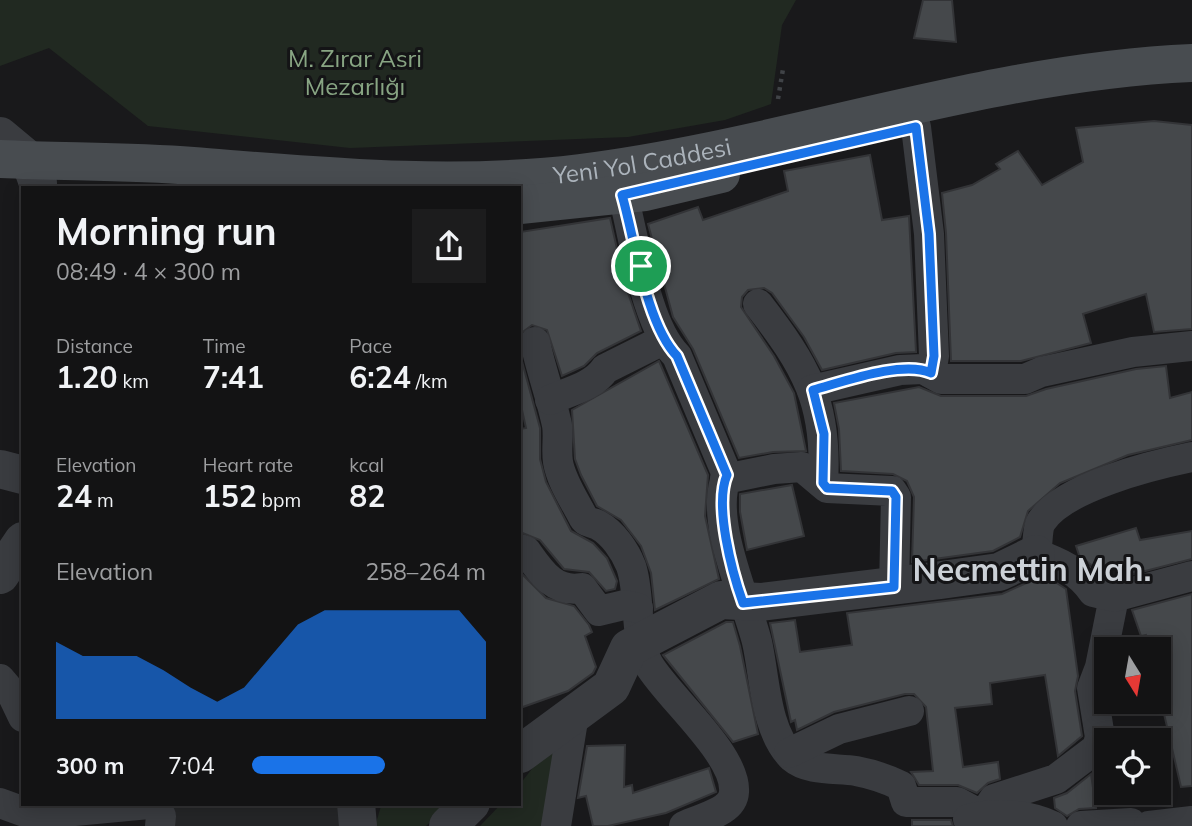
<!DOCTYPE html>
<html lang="en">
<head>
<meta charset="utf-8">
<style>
	:root { --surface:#131314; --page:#1c1c1d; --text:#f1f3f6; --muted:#9d9ea0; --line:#323234; --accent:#1a73e8 }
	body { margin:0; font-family:Mulish,sans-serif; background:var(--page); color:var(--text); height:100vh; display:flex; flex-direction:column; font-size:26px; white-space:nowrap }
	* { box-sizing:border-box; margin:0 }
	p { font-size:23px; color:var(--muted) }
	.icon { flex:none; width:38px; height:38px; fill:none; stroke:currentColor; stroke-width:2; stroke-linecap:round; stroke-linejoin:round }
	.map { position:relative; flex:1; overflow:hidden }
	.panel { position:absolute; left:21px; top:186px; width:500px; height:620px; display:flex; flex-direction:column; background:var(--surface); border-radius:0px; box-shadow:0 4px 18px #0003,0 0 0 2px var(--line) }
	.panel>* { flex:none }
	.needle { width:46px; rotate:169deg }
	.fabs { position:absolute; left:1094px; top:637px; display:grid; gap:14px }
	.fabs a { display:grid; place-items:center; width:77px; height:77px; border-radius:0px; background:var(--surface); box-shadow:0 4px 18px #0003,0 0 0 2px var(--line); font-size:35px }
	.pin { position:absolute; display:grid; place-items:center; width:60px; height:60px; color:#fff; margin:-30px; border:4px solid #fff; border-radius:50%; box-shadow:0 2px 7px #0007 }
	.round { display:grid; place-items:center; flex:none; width:74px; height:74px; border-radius:0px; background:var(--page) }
	.head { display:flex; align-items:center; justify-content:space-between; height:119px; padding:0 35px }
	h1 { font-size:38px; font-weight:700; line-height:52px }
	.figures { display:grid; grid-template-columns:repeat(3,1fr); gap:10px; height:119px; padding:7px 35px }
	.figures div { display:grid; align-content:center }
	.figures b { font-size:30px; font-weight:700 }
	.figures small { font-size:19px; font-weight:400 }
	.figures p { font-size:19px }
	.chart { height:196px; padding:14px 35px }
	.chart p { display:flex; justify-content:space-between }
	.chart svg { width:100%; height:126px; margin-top:7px; fill:var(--accent); opacity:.7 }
	ul { padding:0 35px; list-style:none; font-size:23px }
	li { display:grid; grid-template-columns:112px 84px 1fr; align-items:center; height:52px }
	li i { height:18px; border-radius:9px; background:var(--accent) }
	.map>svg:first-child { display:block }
	.built { fill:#252628 }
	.green { fill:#212921 }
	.building { fill:#45484b; stroke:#333437; stroke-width:2 }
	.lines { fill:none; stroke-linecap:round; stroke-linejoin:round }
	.path { stroke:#404347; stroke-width:4.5; stroke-dasharray:3.5 5; stroke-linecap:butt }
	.pedestrian { stroke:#3a3c40; stroke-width:30 }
	.minor { stroke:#3a3c40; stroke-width:38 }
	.tertiary { stroke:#3a3c40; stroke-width:38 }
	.secondary { stroke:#484c50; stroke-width:38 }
	.route-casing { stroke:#fff; stroke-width:14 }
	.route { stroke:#1a73e8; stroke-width:9 }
	.labels { text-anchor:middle; stroke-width:6; stroke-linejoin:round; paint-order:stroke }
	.park-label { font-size:24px; fill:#88a583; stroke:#141416 }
	.street-label { font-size:24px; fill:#abb3bb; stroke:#141416 }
	.district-label { font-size:32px; font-weight:bold; fill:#ccd1d7; stroke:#141416 }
</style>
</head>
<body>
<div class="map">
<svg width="1192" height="826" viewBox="0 0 1192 826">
	<rect width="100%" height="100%" fill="#19191b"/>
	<path class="built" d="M174 803H339L341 826H172Z"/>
	<g class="green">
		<path d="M0 0H796L782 25 771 104 725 120 628 137 350 148 148 126 49 48 0 66Z"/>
		<path d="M554 741 547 826H480L502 803H520V784Z"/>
		<path d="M382 803H451L426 826H375Z"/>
	</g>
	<g class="building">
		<path d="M923 0H952L956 42 914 38Z"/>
		<path d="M1154 121 1192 125V329L1154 332 1146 294 1083 314 1091 343 1021 361H951L946 233 942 193 972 185 1000 169 996 164 1018 151 1042 185 1083 162 1076 128Z"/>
		<path d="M870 155 882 220 909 216 916 352 896 353 822 370 804 337 772 293 764 288 748 290 742 297 741 307 774 356 794 393 806 451 773 452 739 458 693 349 673 317 648 224 698 207 703 220 788 191 784 171Z"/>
		<path d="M610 218 625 284 641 331 597 353 584 366 562 376 547 330 532 325 520 334V232Z"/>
		<path d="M520 354 540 428V459L546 482 571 531 593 543 607 558 617 581 615 589 606 591 589 572 564 569 540 540 520 532V429L526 428 520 401Z"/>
		<path d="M659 361 708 475 705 516 719 579 655 610 651 573 641 546 621 520 597 506 581 475 575 459 572 410Z"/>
		<path d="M1166 366 1170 398 1192 392V440L1128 455 1060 483 1028 511 1020 537 993 551 912 562 914 497 907 481 893 474 841 471 839 429 834 403 919 387 941 396H1026L1046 389 1136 369Z"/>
		<path d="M792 485 804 536 747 550 740 512V494Z"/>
		<path d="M1136 528 1140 540 1192 531V559L1122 577 1117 562 1096 569 1079 555 1076 546Z"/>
		<path d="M520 572 546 598 574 606 589 625 592 632 585 636 596 667 593 673 568 691 520 708Z"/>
		<path d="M1049 578 1066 589 1078 676 1075 691 1082 736 1058 756 1045 675 990 683 992 704 955 708 963 767 998 762 1000 779 988 783 977 793 958 785H919L911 772 933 771 926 707 914 694H905L834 712 797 730 795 720 791 722 770 623 795 620 800 652 852 645 847 613 1002 594 1033 580Z"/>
		<path d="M1192 594V786L1181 787 1158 688V649H1150L1146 635 1141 636 1132 610Z"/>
		<path d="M726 622H733L740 646 758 734 733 742 663 655Z"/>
		<path d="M625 745 624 787 632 785 633 793 709 768 716 792 666 813 608 826H593L586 796 578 798 587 746Z"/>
		<path d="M1091 774 1096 808 1079 809 1067 816 1055 808 1054 798 1067 793Z"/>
		<path d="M912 820H951L953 826H912Z"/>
	</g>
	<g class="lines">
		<path class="path" d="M778 99 783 69"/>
		<g class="pedestrian">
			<path d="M916 127 929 234 934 356 931 373"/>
			<path d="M623 195C635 240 645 324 677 356L727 475C708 519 746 598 757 642 765 677 765 732 793 758 808 771 837 768 856 771 872 774 887 779 901 786L906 802H957L983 816 994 799 1056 779 1097 748 1100 737 1092 688 1100 667 1114 597"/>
			<path d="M758 304C806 366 828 403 823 483"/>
			<path d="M535 342C541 370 551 397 557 425 559 437 556 449 558 462 561 480 573 498 582 515 586 524 590 521 598 525 613 533 625 551 631 566 641 595 634 641 649 665 668 697 737 755 734 792 733 813 699 818 684 826"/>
			<path d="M812 390 900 370 923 369 941 379H1025L1041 372 1133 352 1192 346"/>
			<path d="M550 400C568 392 594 386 605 369L663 340"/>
			<path d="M1192 457C1153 465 1063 487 1041 522 1037 529 1038 545 1036 554 1059 562 1079 571 1093 592L1114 597 1192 576"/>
			<path d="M725 479 774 469 802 467 827 488 892 491 896 497 894 587"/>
			<path d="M520 549 526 551C541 572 554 593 582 588L599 611 624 605 638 608"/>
			<path d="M0 679 11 692 23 717"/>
			<path d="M789 753 839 729 909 711"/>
			<path d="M0 803 33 815 149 804 156 807 161 816 160 826"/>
			<path d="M968 819C996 812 1027 814 1053 826"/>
			<path d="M556 826 574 714"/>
			<path d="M1081 826 1131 823 1132 826"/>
			<path d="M1149 826 1192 821"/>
		</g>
		<g class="minor">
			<path d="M0 469 23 475"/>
			<path d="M0 575 23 541"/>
			<path d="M520 754 611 687 629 648 721 600 761 602 941 580 999 572 1036 554"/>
			<path d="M356 803 358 826"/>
			<path d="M448 826 471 803"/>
		</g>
		<path class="tertiary" d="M0 136 30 161 38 183"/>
		<g class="secondary">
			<path id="s1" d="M0 159C64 162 129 161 193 166 322 176 451 189 580 173 786 147 984 72 1192 63"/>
			<path d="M520 205 645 192 721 174"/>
		</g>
	</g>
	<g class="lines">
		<g class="route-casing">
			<path id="route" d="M916 127 929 234 934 356 931 373C903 360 843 382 813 390L824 434 823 483 827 488 892 491 896 497 894 587 743 603C732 572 714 505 727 475L677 356C646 324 635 240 622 195Z"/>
		</g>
		<use href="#route" class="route"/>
	</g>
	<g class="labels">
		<g class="park-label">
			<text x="355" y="67">M. Zırar Asri<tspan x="355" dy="28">Mezarlığı</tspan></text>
		</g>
		<g class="street-label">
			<text dy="8" stroke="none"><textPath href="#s1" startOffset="644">Yeni Yol Caddesi</textPath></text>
		</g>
		<g class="district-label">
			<text x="1032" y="581">Necmettin Mah.</text>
		</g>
	</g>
</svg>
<div class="fabs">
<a><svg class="needle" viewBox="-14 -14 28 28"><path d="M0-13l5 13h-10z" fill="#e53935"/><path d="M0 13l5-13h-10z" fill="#9d9ea0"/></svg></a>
<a><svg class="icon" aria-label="locate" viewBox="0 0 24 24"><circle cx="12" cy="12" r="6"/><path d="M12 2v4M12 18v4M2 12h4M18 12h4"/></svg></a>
</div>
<div class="pin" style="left:641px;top:266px;background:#1e9e55"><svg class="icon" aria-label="arrive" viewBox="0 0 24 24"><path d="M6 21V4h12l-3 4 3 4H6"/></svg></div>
<section class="panel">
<div class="head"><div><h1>Morning run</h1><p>08:49 · 4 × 300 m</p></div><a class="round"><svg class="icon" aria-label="share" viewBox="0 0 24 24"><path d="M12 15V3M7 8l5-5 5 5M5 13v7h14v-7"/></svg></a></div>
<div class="figures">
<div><p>Distance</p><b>1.20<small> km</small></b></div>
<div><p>Time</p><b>7:41</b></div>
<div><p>Pace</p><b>6:24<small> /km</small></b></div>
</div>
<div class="figures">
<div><p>Elevation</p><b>24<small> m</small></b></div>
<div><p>Heart rate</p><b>152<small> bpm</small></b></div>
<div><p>kcal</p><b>82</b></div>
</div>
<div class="chart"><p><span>Elevation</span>258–264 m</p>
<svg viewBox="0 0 160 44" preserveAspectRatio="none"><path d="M0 44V17L10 22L20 22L30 22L40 27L50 33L60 38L70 33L80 22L90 11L100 6L110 6L120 6L130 6L140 6L150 6L160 17V44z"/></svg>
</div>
<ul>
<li><b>300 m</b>7:04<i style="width:57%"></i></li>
</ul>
</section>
</div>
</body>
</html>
